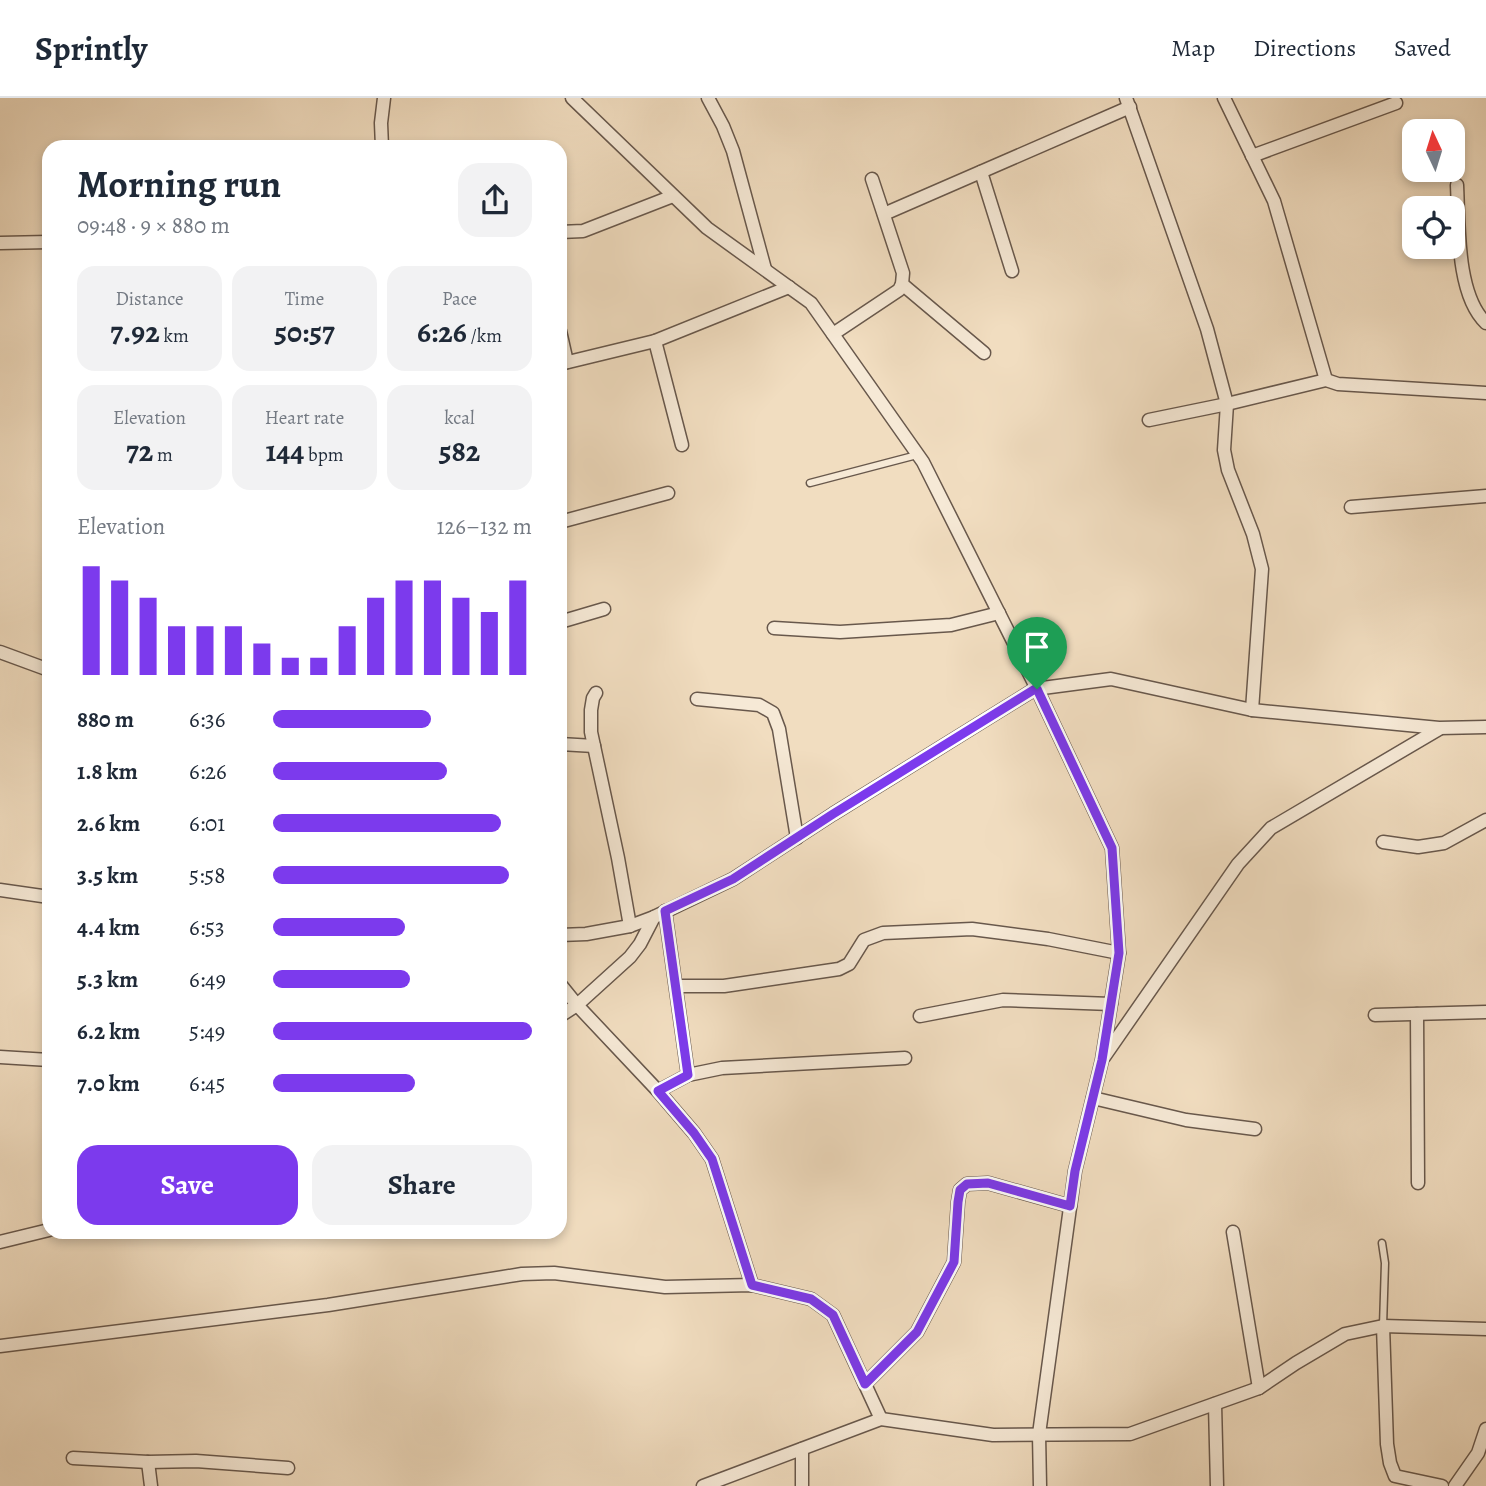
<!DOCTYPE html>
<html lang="en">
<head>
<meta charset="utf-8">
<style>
	:root { --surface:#fff; --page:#f2f2f3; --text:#1f2937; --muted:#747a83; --line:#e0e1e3; --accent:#7c3aed }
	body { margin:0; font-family:Alegreya,serif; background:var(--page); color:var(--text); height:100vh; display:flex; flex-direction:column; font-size:26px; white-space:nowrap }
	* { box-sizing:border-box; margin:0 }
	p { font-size:23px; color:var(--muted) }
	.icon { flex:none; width:38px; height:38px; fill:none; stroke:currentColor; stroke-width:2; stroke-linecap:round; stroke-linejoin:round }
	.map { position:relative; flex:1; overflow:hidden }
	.sheet { position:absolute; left:42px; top:42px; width:525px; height:1099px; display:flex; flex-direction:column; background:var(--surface); border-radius:21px; box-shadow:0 4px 10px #0003 }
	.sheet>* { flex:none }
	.needle { width:46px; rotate:356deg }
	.fabs { position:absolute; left:1402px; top:21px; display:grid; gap:14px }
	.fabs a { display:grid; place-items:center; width:63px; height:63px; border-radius:14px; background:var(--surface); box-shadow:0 4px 10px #0003; font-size:35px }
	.pin { position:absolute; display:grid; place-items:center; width:60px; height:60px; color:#fff; margin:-72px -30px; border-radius:50% 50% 50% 0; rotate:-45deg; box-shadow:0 0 7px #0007 }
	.pin .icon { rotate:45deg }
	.round { display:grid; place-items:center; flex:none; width:74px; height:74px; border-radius:21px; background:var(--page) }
	.head { display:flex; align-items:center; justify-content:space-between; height:119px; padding:0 35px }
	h1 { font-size:38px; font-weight:700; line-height:52px }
	.stats { display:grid; grid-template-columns:repeat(3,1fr); gap:10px; height:119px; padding:7px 35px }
	.stats div { display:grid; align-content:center; border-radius:18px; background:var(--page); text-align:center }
	.stats b { font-size:30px; font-weight:700 }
	.stats small { font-size:19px; font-weight:400 }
	.stats p { font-size:19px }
	.chart { height:196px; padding:14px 35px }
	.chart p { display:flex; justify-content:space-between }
	.chart svg { width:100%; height:126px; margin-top:7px; stroke:var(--accent); stroke-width:6 }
	.button { display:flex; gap:14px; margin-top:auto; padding:14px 35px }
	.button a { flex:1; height:80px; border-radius:21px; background:var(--accent); color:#fff; font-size:28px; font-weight:700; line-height:80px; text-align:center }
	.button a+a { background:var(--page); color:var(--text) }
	ul { padding:0 35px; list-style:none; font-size:23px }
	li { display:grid; grid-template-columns:112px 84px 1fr; align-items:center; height:52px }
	li i { height:18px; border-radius:9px; background:var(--accent) }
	header { display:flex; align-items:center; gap:42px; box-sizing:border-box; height:98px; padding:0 35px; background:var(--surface); border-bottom:2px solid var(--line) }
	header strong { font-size:33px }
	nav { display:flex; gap:38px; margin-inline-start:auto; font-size:24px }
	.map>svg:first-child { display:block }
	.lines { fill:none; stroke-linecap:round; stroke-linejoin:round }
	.lane-casing { stroke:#68584c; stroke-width:9 }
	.street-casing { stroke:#68584c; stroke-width:15 }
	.lane { stroke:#f6e9d6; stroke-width:6 }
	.street { stroke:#f6e9d6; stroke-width:12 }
	.route-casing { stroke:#fff; stroke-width:14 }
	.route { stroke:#7c3aed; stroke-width:9 }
</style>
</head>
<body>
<header>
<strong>Sprintly</strong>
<nav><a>Map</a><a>Directions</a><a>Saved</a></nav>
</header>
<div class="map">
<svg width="1486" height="1388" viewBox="0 0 1486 1388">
	<rect width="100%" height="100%" fill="#f1ddc0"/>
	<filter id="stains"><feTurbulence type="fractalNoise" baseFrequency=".00286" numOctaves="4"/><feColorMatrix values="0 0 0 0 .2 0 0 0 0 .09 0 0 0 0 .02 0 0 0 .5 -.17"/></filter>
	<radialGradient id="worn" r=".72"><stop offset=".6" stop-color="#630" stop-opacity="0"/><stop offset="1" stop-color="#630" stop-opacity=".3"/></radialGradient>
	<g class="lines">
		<g class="lane-casing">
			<g id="lane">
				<path d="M810 385 917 357"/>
				<path d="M1382 1145 1385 1165 1383 1228"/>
			</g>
		</g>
		<g class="street-casing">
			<g id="street">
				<path d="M572 0 707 130 811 205 923 364 1037 591 1112 750 1119 855 1102 962 1075 1073 1039 1336 1040 1388"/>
				<path d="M708 0 723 28 733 53 765 171"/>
				<path d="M1126 0 1207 231 1227 306 1224 352 1228 372 1253 436 1262 471 1252 612"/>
				<path d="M1224 0 1274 103 1326 282"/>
				<path d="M382 49 381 25 384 0"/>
				<path d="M1252 58 1396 5"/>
				<path d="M981 74 1012 173"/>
				<path d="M1457 87C1459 126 1456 197 1486 225"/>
				<path d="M884 116 1130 9"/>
				<path d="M560 134 583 133 673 98"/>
				<path d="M0 145 49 144"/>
				<path d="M902 186 984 255"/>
				<path d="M560 233 567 264"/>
				<path d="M833 236 899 192 902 186 903 175 872 81"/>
				<path d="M655 243 682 347"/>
				<path d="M560 266 655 243 789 189"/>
				<path d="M1149 322 1227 306 1326 282 1338 286 1486 295"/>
				<path d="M1351 409 1486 398"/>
				<path d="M560 424 668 395"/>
				<path d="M560 524 604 511"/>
				<path d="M774 530 840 534 951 527 999 515"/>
				<path d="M0 554 49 572"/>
				<path d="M596 595 593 600 591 612V634L618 760 630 828"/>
				<path d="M697 601 759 607 773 615 779 631 797 740"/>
				<path d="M560 646 594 648"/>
				<path d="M1383 744 1418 749 1444 745 1486 722"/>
				<path d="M0 792 49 799"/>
				<path d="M665 813 688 977"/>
				<path d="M560 837 586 836 630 828 654 819 733 781 833 716 1035 591 1111 581 1252 612 1439 630 1486 629"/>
				<path d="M560 886 577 907 658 993 694 1035 712 1061 752 1187"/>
				<path d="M676 888H724L839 871 849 866 864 842 883 835 972 831 1048 841 1119 855"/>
				<path d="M1417 916 1418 1085"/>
				<path d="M1375 917 1486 914"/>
				<path d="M560 918 577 907 630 859 640 846 654 819"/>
				<path d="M920 918 1003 902 1111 906"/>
				<path d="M0 959 49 962"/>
				<path d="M1104 959 1238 766 1271 730 1439 631"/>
				<path d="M658 993 688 977 722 970 905 960"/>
				<path d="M1093 1000 1186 1022 1255 1031"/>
				<path d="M1233 1134 1259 1290"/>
				<path d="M0 1144 49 1132"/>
				<path d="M1383 1228 1387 1346 1390 1365 1395 1378 1442 1388"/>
				<path d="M0 1248 328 1207 522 1176 554 1175 665 1189 752 1187 811 1201 833 1217 881 1321"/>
				<path d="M865 1286 917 1234 954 1164 958 1104 960 1092 967 1086 988 1085 1070 1108"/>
				<path d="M1215 1306 1217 1388"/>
				<path d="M802 1351V1388"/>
				<path d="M73 1360 148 1364 196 1363 288 1370"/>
				<path d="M148 1364 151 1388"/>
				<path d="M703 1388 881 1321 993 1337 1130 1336 1259 1290 1296 1265 1345 1236 1383 1228 1486 1231"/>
				<path d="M1455 1388 1478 1355 1486 1331"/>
			</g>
		</g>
		<use href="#lane" class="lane"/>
		<use href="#street" class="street"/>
	</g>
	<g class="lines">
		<g class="route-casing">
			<path id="route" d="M1035 591H1037L1112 750 1119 855 1102 962 1075 1073 1070 1108 988 1085 967 1086 960 1092 958 1104 954 1164 917 1234 865 1286 833 1217 811 1201 752 1187 712 1061 694 1035 658 993 688 977 665 813 733 781 833 716Z"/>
		</g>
		<use href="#route" class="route"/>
	</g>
	<rect width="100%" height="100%" filter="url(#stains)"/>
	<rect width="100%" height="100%" fill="url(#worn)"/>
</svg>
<div class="fabs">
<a><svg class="needle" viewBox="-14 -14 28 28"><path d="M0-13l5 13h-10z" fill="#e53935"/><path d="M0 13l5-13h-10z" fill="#747a83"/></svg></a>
<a><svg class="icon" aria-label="locate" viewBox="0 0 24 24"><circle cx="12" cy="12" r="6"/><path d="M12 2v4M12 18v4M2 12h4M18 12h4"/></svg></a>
</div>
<div class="pin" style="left:1037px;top:591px;background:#1e9e55"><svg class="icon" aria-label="arrive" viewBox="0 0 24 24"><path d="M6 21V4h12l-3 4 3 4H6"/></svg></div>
<section class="sheet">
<div class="head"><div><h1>Morning run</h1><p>09:48 · 9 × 880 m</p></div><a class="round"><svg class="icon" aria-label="share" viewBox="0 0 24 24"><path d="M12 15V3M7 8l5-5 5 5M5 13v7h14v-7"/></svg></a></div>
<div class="stats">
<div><p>Distance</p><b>7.92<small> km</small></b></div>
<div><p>Time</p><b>50:57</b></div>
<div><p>Pace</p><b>6:26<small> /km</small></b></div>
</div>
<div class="stats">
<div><p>Elevation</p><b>72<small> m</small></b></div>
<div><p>Heart rate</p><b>144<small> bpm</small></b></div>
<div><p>kcal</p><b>582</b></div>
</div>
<div class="chart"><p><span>Elevation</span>126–132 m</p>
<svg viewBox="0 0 160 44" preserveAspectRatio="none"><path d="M5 44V6M15 44V11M25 44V17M35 44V27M45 44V27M55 44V27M65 44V33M75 44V38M85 44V38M95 44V27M105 44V17M115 44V11M125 44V11M135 44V17M145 44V22M155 44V11"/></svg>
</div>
<ul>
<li><b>880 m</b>6:36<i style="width:61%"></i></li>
<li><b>1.8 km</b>6:26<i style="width:67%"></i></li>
<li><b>2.6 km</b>6:01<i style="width:88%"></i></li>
<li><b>3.5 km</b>5:58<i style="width:91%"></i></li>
<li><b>4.4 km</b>6:53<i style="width:51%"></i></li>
<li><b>5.3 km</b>6:49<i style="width:53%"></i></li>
<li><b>6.2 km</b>5:49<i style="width:100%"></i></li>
<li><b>7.0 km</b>6:45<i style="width:55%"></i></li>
</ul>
<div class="button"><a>Save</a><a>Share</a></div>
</section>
</div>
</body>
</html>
